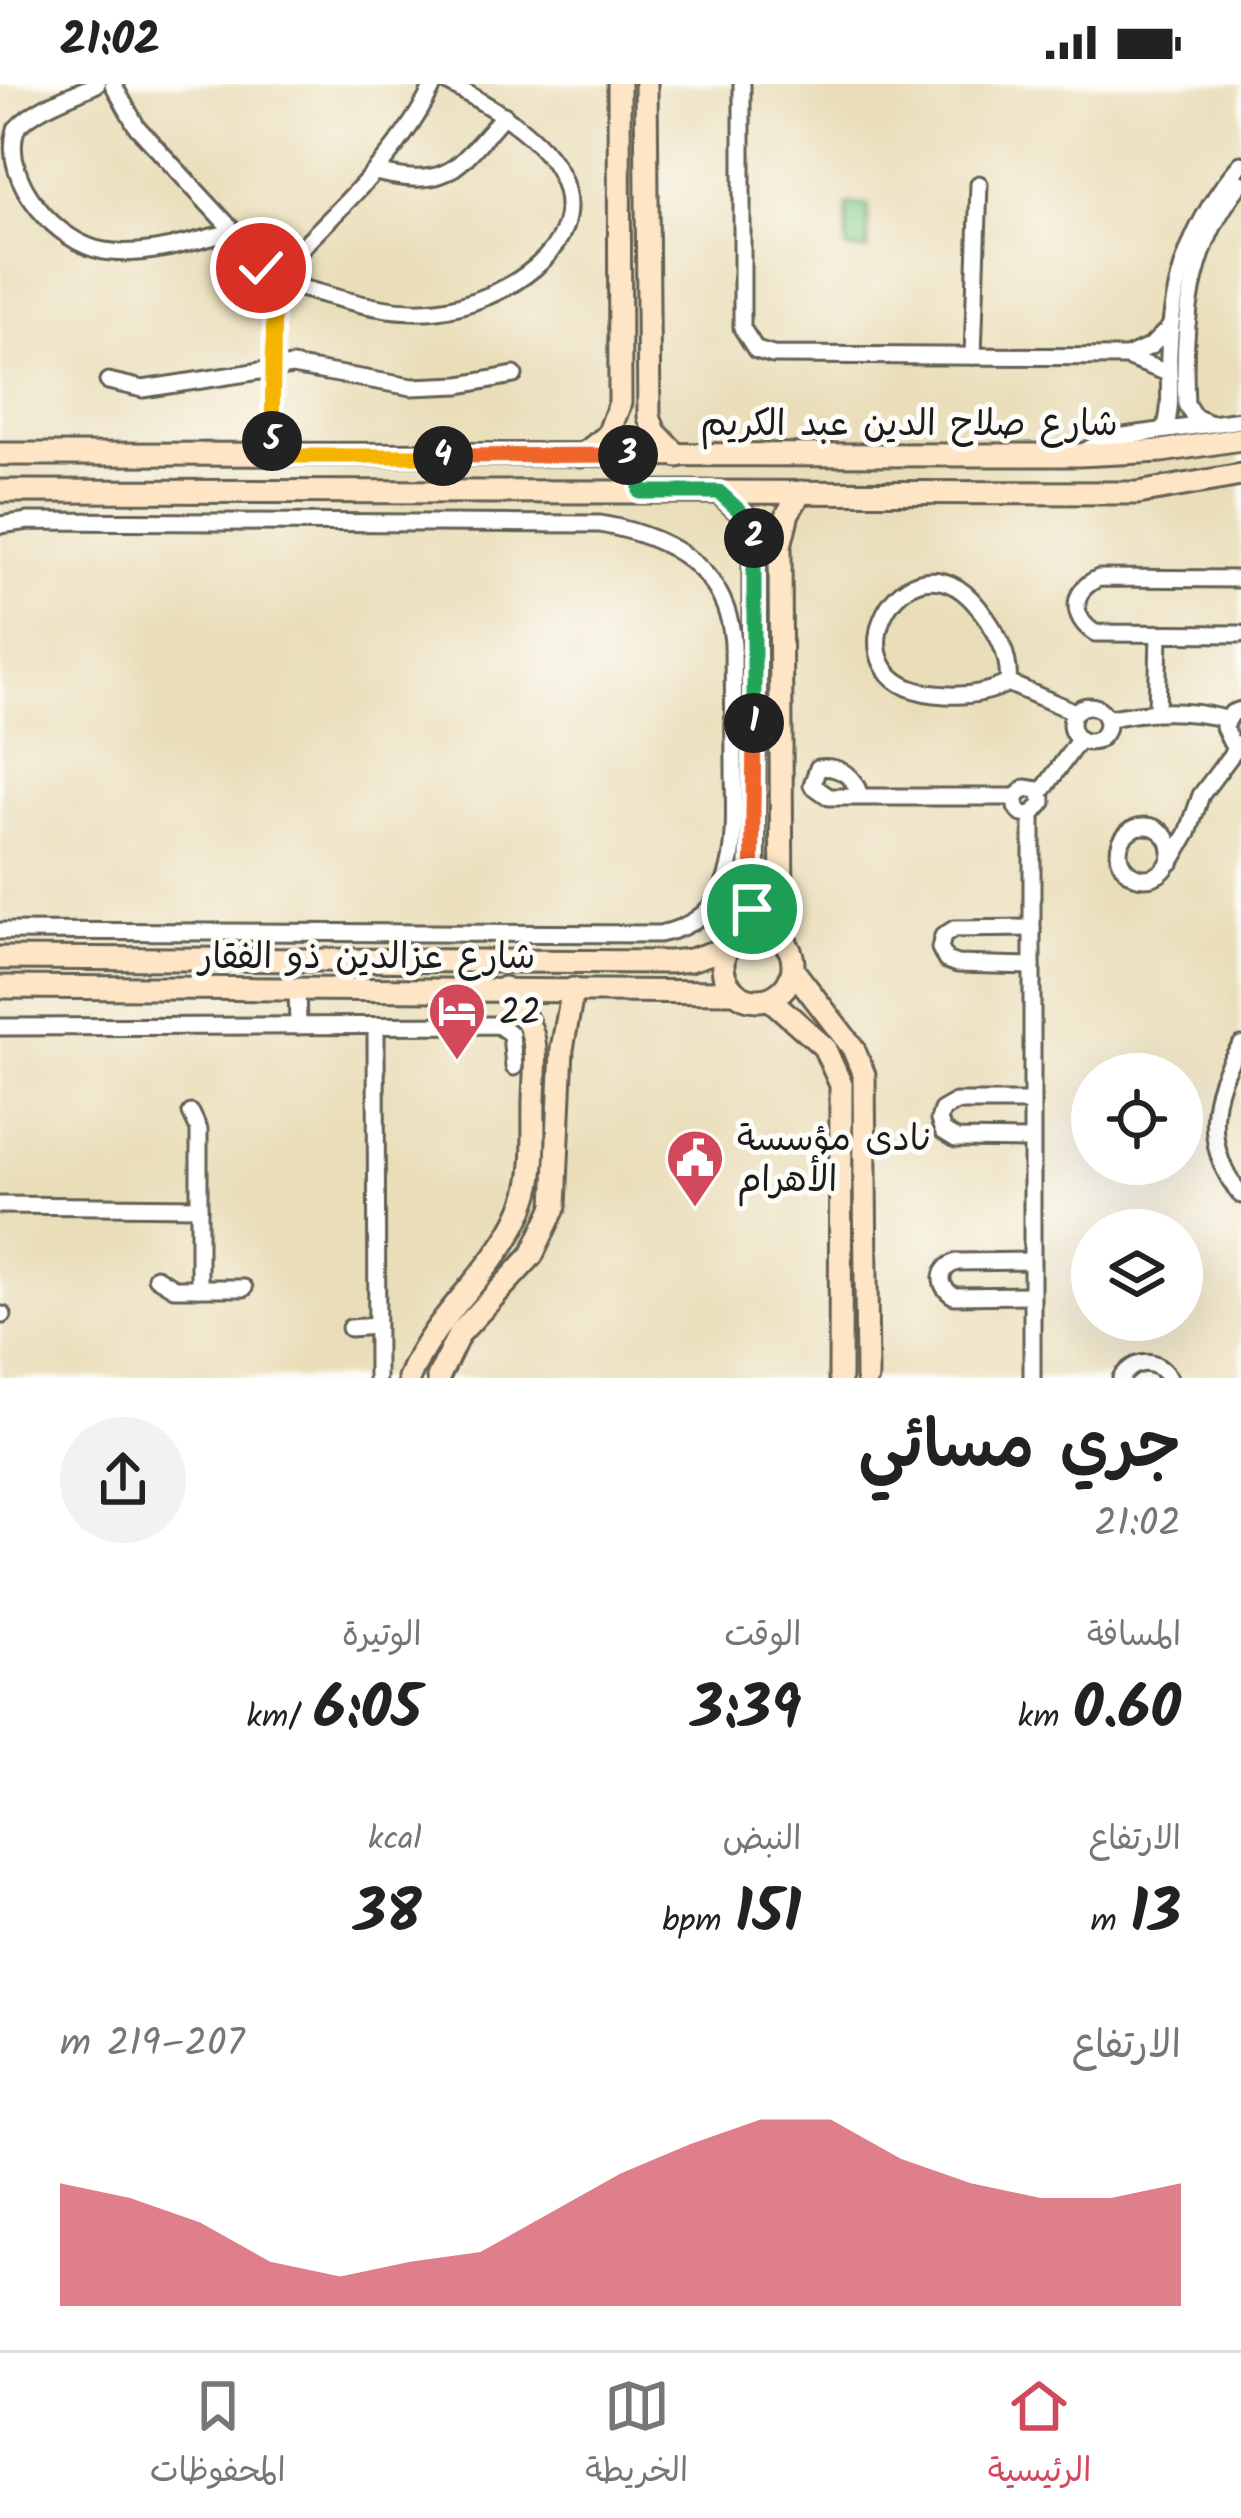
<!DOCTYPE html>
<html lang="ar">
<head>
<meta charset="utf-8">
<style>
	:root { --surface:#fff; --page:#f2f2f2; --text:#222; --muted:#767676; --line:#e0e0e0; --accent:#d1495b }
	body { margin:0; font-family:Kalam,"Playpen Sans Arabic",sans-serif; background:var(--page); color:var(--text); direction:rtl; height:100vh; display:flex; flex-direction:column; font-size:45px; white-space:nowrap }
	* { box-sizing:border-box; margin:0 }
	p { font-size:39px; color:var(--muted) }
	.icon { flex:none; width:66px; height:66px; fill:none; stroke:currentColor; stroke-width:2; stroke-linecap:round; stroke-linejoin:round }
	.map { position:relative; height:1294px; overflow:hidden; direction:ltr }
	.sheet { display:flex; flex-direction:column; background:var(--surface); flex:1 }
	.sheet>* { flex:none }
	.tools { position:absolute; left:1071px; top:969px; display:grid; gap:24px }
	.tools a { display:grid; place-items:center; width:132px; height:132px; border-radius:50%; background:var(--surface); box-shadow:0 12px 48px #0002; font-size:60px }
	.pin { position:absolute; display:grid; place-items:center; width:102px; height:102px; color:#fff; margin:-51px; border:6px solid #fff; border-radius:50%; box-shadow:0 3px 12px #0007 }
	.km { position:absolute; width:60px; height:60px; margin:-30px; border-radius:50%; background:#222; color:#fff; font-size:33px; line-height:60px; text-align:center }
	.round { display:grid; place-items:center; flex:none; width:126px; height:126px; border-radius:63px; background:var(--page) }
	.headline { display:flex; align-items:center; justify-content:space-between; height:204px; padding:0 60px }
	h1 { font-size:66px; font-weight:600; line-height:90px }
	.stats { display:grid; grid-template-columns:repeat(3,1fr); gap:18px; height:204px; padding:12px 60px }
	.stats div { display:grid; align-content:center }
	.stats b { font-size:60px; font-weight:600 }
	.stats small { font-size:33px; font-weight:400 }
	.stats p { font-size:33px }
	.chart { height:336px; padding:24px 60px }
	.chart p { display:flex; justify-content:space-between }
	.chart svg { width:100%; height:216px; margin-top:12px; fill:var(--accent); opacity:.7 }
	.status { display:flex; justify-content:space-between; align-items:center; height:84px; padding:0 60px; background:var(--surface); direction:ltr }
	.status svg { height:33px; fill:currentColor }
	.tab-bar { display:flex; justify-content:space-around; align-items:center; height:168px; border-top:3px solid var(--line); background:var(--surface); font-size:33px; color:var(--muted) }
	.tab-bar a { display:grid; justify-items:center; gap:6px }
	.tab-bar .current { color:var(--accent) }
	.map>svg:first-child { display:block }
	.green { fill:#87d08c; stroke:#527654; stroke-width:3 }
	.lines { fill:none; stroke-linecap:round; stroke-linejoin:round }
	.street-casing { stroke:#646053; stroke-width:21 }
	.secondary-casing { stroke:#646053; stroke-width:27 }
	.street { stroke:#fff; stroke-width:15 }
	.secondary { stroke:#fde5c5; stroke-width:21 }
	.split-1-casing { stroke:#fff; stroke-width:24 }
	.split-2-casing { stroke:#fff; stroke-width:24 }
	.split-3-casing { stroke:#fff; stroke-width:24 }
	.split-4-casing { stroke:#fff; stroke-width:24 }
	.split-5-casing { stroke:#fff; stroke-width:24 }
	.split-6-casing { stroke:#fff; stroke-width:24 }
	.split-1 { stroke:#f0652b; stroke-width:15 }
	.split-2 { stroke:#22a559; stroke-width:15 }
	.split-3 { stroke:#22a559; stroke-width:15 }
	.split-4 { stroke:#f0652b; stroke-width:15 }
	.split-5 { stroke:#f5b400; stroke-width:15 }
	.split-6 { stroke:#f5b400; stroke-width:15 }
	.labels { text-anchor:middle; stroke-width:10; stroke-linejoin:round; paint-order:stroke }
	.street-label { font-size:36px; fill:#1c1c1c; stroke:#fdfcf7 }
	.poi-label { font-size:36px; fill:#1c1c1c; stroke:#fdfcf7; text-anchor:start }
</style>
</head>
<body>
<div class="status"><b>21:02</b><svg viewBox="0 0 49 12"><path d="M0 12V9h3v3zM5 12V6h3v6zM10 12V3h3v9zM15 12V0h3v12zM26 1h20v11H26zM47 4h2v5h-2z"/></svg></div>
<div class="map">
<svg width="1241" height="1294" viewBox="0 0 1241 1294">
	<rect width="100%" height="100%" fill="#fdfcf7"/>
	<filter id="ink" filterUnits="userSpaceOnUse"><feTurbulence type="fractalNoise" baseFrequency=".00833" numOctaves="2"/><feDisplacementMap in="SourceGraphic" scale="24" xChannelSelector="R" yChannelSelector="G"/><feConvolveMatrix kernelMatrix="1 2 1 2 8 2 1 2 1" color-interpolation-filters="sRGB"/></filter>
	<filter id="wash" filterUnits="userSpaceOnUse"><feTurbulence type="fractalNoise" baseFrequency=".004" numOctaves="4" result="noise"/><feDisplacementMap in="SourceGraphic" scale="48" xChannelSelector="R" yChannelSelector="G"/><feGaussianBlur stdDeviation="2.7" result="paint"/><feColorMatrix in="noise" values="0 0 0 0 0 0 0 0 0 0 0 0 0 0 0 0 0 1.4 0 .05"/><feComposite in="paint" operator="in"/></filter>
	<g filter="url(#wash)">
		<rect width="100%" height="100%" fill="#eadeba"/>
		<path class="green" d="M847 121H868V166L847 165Z"/>
	</g>
	<g filter="url(#ink)">
		<g class="lines">
			<g class="street-casing">
				<g id="street">
					<path d="M97 0C71 12 35 23 16 45 0 97 59 160 104 167 146 174 192 157 232 148"/>
					<path d="M113 0 137 43 263 179"/>
					<path d="M742 0V244L756 266 773 271 1126 273 1168 289"/>
					<path d="M375 88C451 106 456 84 504 31"/>
					<circle cx="279" cy="189" r="19"/>
					<path d="M291 174C343 121 402 68 434 0"/>
					<path d="M293 202C340 214 388 232 437 226 497 219 595 166 561 92 542 51 487 20 450 0"/>
					<path d="M973 272 979 100"/>
					<path d="M1129 272 1151 262 1170 243"/>
					<path d="M108 297 143 305 292 282 412 303 460 301 514 291"/>
					<path d="M1209 339 1194 333 1186 320C1182 240 1189 163 1241 99"/>
					<path d="M1165 345C1173 322 1168 294 1169 270 1171 197 1193 135 1241 80"/>
					<path d="M1081 369 1109 354 1241 336"/>
					<path d="M272 372 274 207"/>
					<path d="M0 441 29 437 600 440C668 452 727 483 733 559 733 600 734 640 734 681 734 749 746 833 659 850L0 847"/>
					<path d="M1241 495 1099 494C1071 506 1070 533 1095 549L1241 550"/>
					<path d="M1008 599C1011 572 995 544 978 523 906 433 817 598 935 610 961 613 985 611 1008 599L1075 628"/>
					<circle cx="1089" cy="640" r="18"/>
					<path d="M1241 626 1232 629 1224 643 1231 658 1241 662"/>
					<path d="M1157 627 1159 550"/>
					<path d="M1106 635C1148 626 1185 625 1226 635"/>
					<path d="M1041 709 1079 656"/>
					<path d="M860 711C853 692 840 681 818 684L812 701 829 713H1016"/>
					<circle cx="1145" cy="768" r="26"/>
					<path d="M1171 778 1188 749 1201 711 1238 662"/>
					<path d="M1032 844 954 845 943 852 940 864 946 876 957 880 1032 882"/>
					<path d="M297 903 298 942"/>
					<path d="M454 903V941"/>
					<path d="M376 942 377 1294"/>
					<path d="M0 943 498 941 511 950 514 983"/>
					<path d="M1241 961C1208 1007 1203 1066 1241 1111"/>
					<path d="M1031 1018H956L942 1026 939 1036 943 1047 956 1055 1031 1056"/>
					<path d="M191 1029 199 1046V1204"/>
					<path d="M0 1121 199 1123"/>
					<path d="M1031 1177 957 1178C938 1184 937 1202 954 1212L1031 1211"/>
					<path d="M156 1193 174 1204H244"/>
					<path d="M0 1231H3"/>
					<path d="M350 1244 376 1242"/>
					<path d="M1032 1294V731L1043 718 1038 706 1025 704 1016 713V723L1022 730 1032 731"/>
					<path d="M1121 1294C1135 1275 1155 1274 1169 1294"/>
				</g>
			</g>
			<g class="secondary-casing">
				<g id="secondary">
					<path d="M646 0 649 333 655 348 678 372"/>
					<path d="M0 370 1078 371 1162 367 1241 355"/>
					<path d="M581 372 608 351 620 319 619 0"/>
					<path d="M0 407 1138 409 1241 391"/>
					<path d="M719 408 744 431 754 457V804L749 847"/>
					<circle cx="758" cy="881" r="35"/>
					<path d="M787 862 782 842 780 462 788 429 801 408"/>
					<path d="M0 874 669 878 690 876 727 864"/>
					<path d="M793 886 853 964 864 991 867 1294"/>
					<path d="M0 903 734 908"/>
					<path d="M770 915 824 963 841 1001 840 1294"/>
					<path d="M409 1294C435 1227 504 1182 526 1116 537 1085 533 1048 534 1015 536 959 541 948 504 904"/>
					<path d="M438 1294 459 1250 532 1171 555 1122 562 965 573 905"/>
				</g>
			</g>
			<use href="#street" class="street"/>
			<use href="#secondary" class="secondary"/>
		</g>
	</g>
	<g class="lines" filter="url(#ink)">
		<g class="split-1-casing">
			<path id="split-1" d="M752 825 754 639"/>
		</g>
		<g class="split-2-casing">
			<path id="split-2" d="M754 639V454"/>
		</g>
		<g class="split-3-casing">
			<path id="split-3" d="M628 371H640V408H719L744 431 754 454"/>
		</g>
		<g class="split-4-casing">
			<path id="split-4" d="M443 372 628 371"/>
		</g>
		<g class="split-5-casing">
			<path id="split-5" d="M272 357V372H443"/>
		</g>
		<g class="split-6-casing">
			<path id="split-6" d="M261 184V196L274 207 272 357"/>
		</g>
		<use href="#split-1" class="split-1"/>
		<use href="#split-2" class="split-2"/>
		<use href="#split-3" class="split-3"/>
		<use href="#split-4" class="split-4"/>
		<use href="#split-5" class="split-5"/>
		<use href="#split-6" class="split-6"/>
	</g>
	<defs>
		<g id="hotel-pin" transform="scale(3)"><path d="M0 17L-7.5 6A9.5 9.5 0 1 1 7.5 6Z" fill="#d1495b" stroke="#fdfcf7"/><path d="M-6-4.5h1.5V1H6V5H4.5V3h-9V5H-6ZM-4 0a1.8 1.8 0 1 1 3.6 0ZM.5 0V-2.5h3Q6-2.5 6 0Z" fill="#fff"/></g>
		<g id="civic-pin" transform="scale(3)"><path d="M0 17L-7.5 6A9.5 9.5 0 1 1 7.5 6Z" fill="#d1495b" stroke="#fdfcf7"/><path d="M-.6-6.5H3V-4.5H.6V-3L4-1V1h2V6H-6V1h2V-1L-.6-3ZM-1.2 2.5V6h2.4V2.5Z" fill="#fff"/></g>
	</defs>
	<g fill-rule="evenodd">
		<use href="#hotel-pin" x="457" y="927"/>
		<use href="#civic-pin" x="695" y="1074"/>
	</g>
	<g class="labels">
		<g class="street-label">
			<text x="909" y="351">شارع صلاح الدين عبد الكريم</text>
			<text x="367" y="884">شارع عزالدين ذو الفقار</text>
		</g>
		<g class="poi-label">
			<text x="499" y="940">22</text>
			<text x="737" y="1066">نادى مؤسسة<tspan x="737" dy="41">الأهرام</tspan></text>
		</g>
	</g>
</svg>
<div class="tools">
<a><svg class="icon" aria-label="locate" viewBox="0 0 24 24"><circle cx="12" cy="12" r="6"/><path d="M12 2v4M12 18v4M2 12h4M18 12h4"/></svg></a>
<a><svg class="icon" aria-label="layers" viewBox="0 0 24 24"><path d="M12 4l9 5-9 5-9-5zM3 14l9 5 9-5"/></svg></a>
</div>
<div class="pin" style="left:752px;top:825px;background:#1e9e55"><svg class="icon" aria-label="arrive" viewBox="0 0 24 24"><path d="M6 21V4h12l-3 4 3 4H6"/></svg></div>
<div class="pin" style="left:261px;top:184px;background:#d93025"><svg class="icon" aria-label="check" viewBox="0 0 24 24"><path d="M5 12l5 5 9-10"/></svg></div>
<b class="km" style="left:754px;top:639px">1</b>
<b class="km" style="left:754px;top:454px">2</b>
<b class="km" style="left:628px;top:371px">3</b>
<b class="km" style="left:443px;top:372px">4</b>
<b class="km" style="left:272px;top:357px">5</b>
</div>
<section class="sheet">
<div class="headline"><div><h1>جري مسائي</h1><p>21:02</p></div><a class="round"><svg class="icon" aria-label="share" viewBox="0 0 24 24"><path d="M12 15V3M7 8l5-5 5 5M5 13v7h14v-7"/></svg></a></div>
<div class="stats">
<div><p>المسافة</p><b>0.60<small> km</small></b></div>
<div><p>الوقت</p><b>3:39</b></div>
<div><p>الوتيرة</p><b>6:05<small> /km</small></b></div>
</div>
<div class="stats">
<div><p>الارتفاع</p><b>13<small> m</small></b></div>
<div><p>النبض</p><b>151<small> bpm</small></b></div>
<div><p>kcal</p><b>38</b></div>
</div>
<div class="chart"><p><span>الارتفاع</span>207–219 m</p>
<svg viewBox="0 0 160 44" preserveAspectRatio="none"><path d="M0 44V19L10 22L20 27L30 35L40 38L50 35L60 33L70 25L80 17L90 11L100 6L110 6L120 14L130 19L140 22L150 22L160 19V44z"/></svg>
</div>
</section>
<nav class="tab-bar">
<a class="current"><svg class="icon" aria-label="home" viewBox="0 0 24 24"><path d="M3 11l9-7 9 7M6 9v11h12V9"/></svg>الرئيسية</a>
<a><svg class="icon" aria-label="map" viewBox="0 0 24 24"><path d="M3 6l6-2 6 2 6-2v14l-6 2-6-2-6 2zM9 4v14M15 6v14"/></svg>الخريطة</a>
<a><svg class="icon" aria-label="saved" viewBox="0 0 24 24"><path d="M7 4h10v16l-5-4-5 4z"/></svg>المحفوظات</a>
</nav>
</body>
</html>
